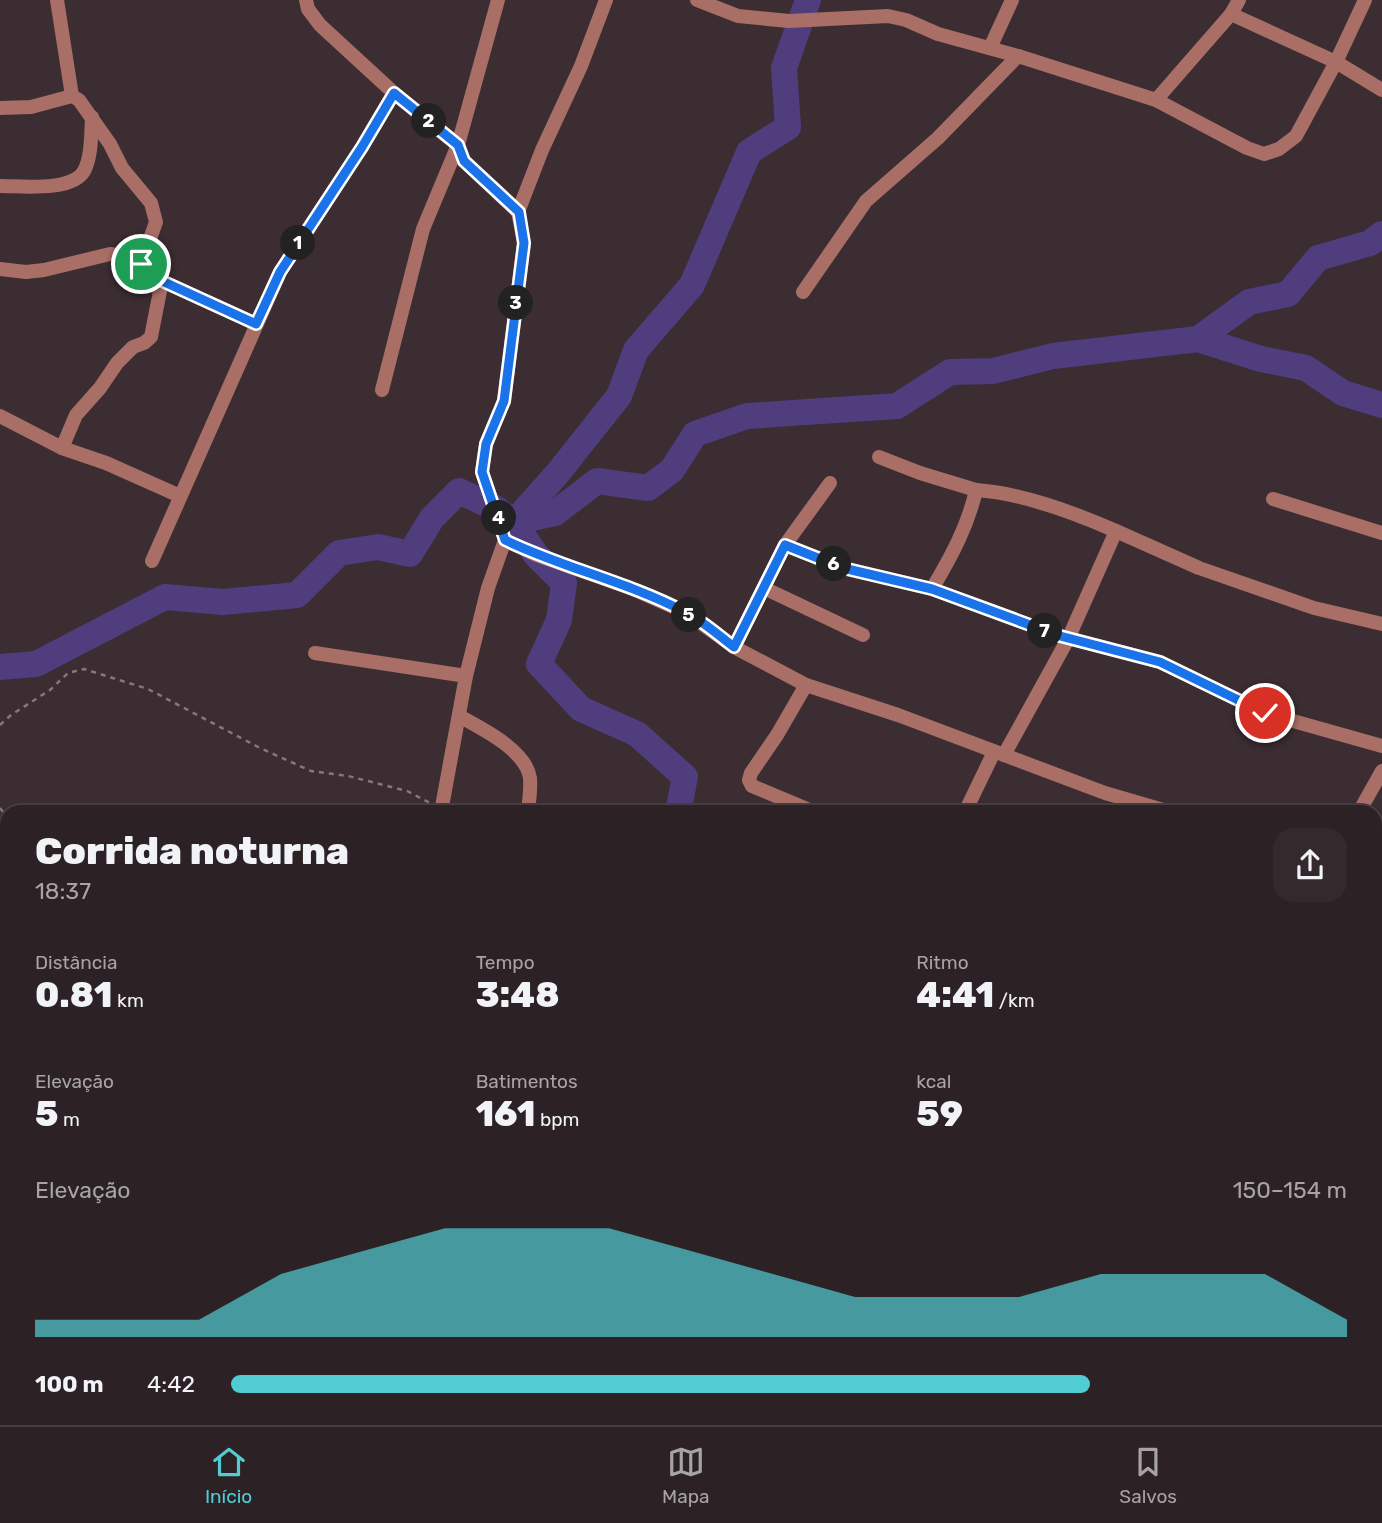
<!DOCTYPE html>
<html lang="pt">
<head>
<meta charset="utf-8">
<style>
	:root { --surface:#2c2225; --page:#342a2d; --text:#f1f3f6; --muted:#a6a4a7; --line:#483f42; --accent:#51ccd2 }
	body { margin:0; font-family:Rubik,sans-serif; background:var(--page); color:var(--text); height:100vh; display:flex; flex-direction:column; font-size:26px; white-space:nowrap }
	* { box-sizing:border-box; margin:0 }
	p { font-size:23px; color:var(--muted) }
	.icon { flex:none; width:38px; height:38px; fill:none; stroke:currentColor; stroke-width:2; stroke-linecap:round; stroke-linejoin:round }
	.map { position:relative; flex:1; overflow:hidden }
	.details { position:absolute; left:0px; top:805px; width:1382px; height:621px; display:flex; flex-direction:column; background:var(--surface); border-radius:21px 21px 0 0; box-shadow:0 4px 10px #0003,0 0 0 2px var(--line) }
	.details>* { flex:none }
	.pin { position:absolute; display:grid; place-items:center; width:60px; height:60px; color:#fff; margin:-30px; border:4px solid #fff; border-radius:50%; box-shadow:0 2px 7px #0007 }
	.km { position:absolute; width:35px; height:35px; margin:-18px; border-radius:50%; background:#222; color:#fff; font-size:19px; line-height:35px; text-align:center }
	.round { display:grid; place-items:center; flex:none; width:74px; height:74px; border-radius:21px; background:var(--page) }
	.head { display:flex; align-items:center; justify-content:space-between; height:119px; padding:0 35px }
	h1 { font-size:38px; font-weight:800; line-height:52px }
	.stats { display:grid; grid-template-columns:repeat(3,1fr); gap:10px; height:119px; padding:7px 35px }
	.stats div { display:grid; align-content:center }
	.stats b { font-size:35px; font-weight:800 }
	.stats small { font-size:19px; font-weight:400 }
	.stats p { font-size:19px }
	.chart { height:196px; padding:14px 35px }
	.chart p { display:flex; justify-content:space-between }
	.chart svg { width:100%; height:126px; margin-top:7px; fill:var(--accent); opacity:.7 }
	ul { padding:0 35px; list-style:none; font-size:23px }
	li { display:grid; grid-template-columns:112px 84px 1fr; align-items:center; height:52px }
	li i { height:18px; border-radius:9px; background:var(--accent) }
	.tabs { display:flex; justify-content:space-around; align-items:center; height:98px; border-top:2px solid var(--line); background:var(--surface); font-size:19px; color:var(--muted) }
	.tabs a { display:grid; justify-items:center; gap:4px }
	.tabs .on { color:var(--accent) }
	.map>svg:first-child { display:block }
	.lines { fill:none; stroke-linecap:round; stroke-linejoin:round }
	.river { stroke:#4f3d7e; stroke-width:26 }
	.path { stroke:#84787c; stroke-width:2.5; stroke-dasharray:5 5; stroke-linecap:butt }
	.street { stroke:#a96f67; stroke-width:14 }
	.route-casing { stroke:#fff; stroke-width:14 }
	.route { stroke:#1a73e8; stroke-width:9 }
</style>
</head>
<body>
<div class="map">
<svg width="1382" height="1425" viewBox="0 0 1382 1425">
	<rect width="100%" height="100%" fill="#3b2d31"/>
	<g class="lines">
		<g class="river">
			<path d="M1198 339 1261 359 1306 368 1343 393 1382 405"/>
			<path d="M514 522 555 513 597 481 648 488 672 470 695 434 747 416 897 406 950 372 993 371 1053 356 1198 339 1249 302 1288 294 1318 258 1370 243 1382 234"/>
			<path d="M514 522 557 474 619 396 636 350 692 285 749 152 788 127 784 68 808 0"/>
			<path d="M0 667 36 664 165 597 223 602 297 595 339 553 378 547 410 554 432 518 459 491 495 508 514 522 536 555 564 583 559 620 539 664 581 709 637 734 685 777 678 812"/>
			<path d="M1376 1028 1382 1042"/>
		</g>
		<g class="path">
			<path d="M0 725 11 715 50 690 68 673 84 669 148 689 260 748 311 771 348 776 407 791 430 803"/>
			<path d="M0 808 7 817"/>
		</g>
		<g class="street">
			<path d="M57 0 72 96"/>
			<path d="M306 0 308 9 320 25 394 93 458 145 464 161 518 212"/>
			<path d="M697 0 738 16 789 21 888 16 906 20 938 34 1018 56 1156 100 1247 148 1264 154 1279 149 1296 136 1336 62 1365 0"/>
			<path d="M1231 14 1336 62 1382 90"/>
			<path d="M990 48 1012 0"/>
			<path d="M1156 100 1231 14 1239 0"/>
			<path d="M0 108 31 107 72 96 79 100 110 144 122 168 151 203 156 222 141 264"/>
			<path d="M0 186C21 186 72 192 84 171 92 156 91 133 92 117"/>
			<path d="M0 269 26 272 44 270 110 254 127 256 162 281 256 324"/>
			<path d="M803 292 866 201 938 138 1018 56"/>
			<path d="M382 390 423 229 458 145 498 0"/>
			<path d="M0 416 62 448 106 463 180 496"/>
			<path d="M62 448 76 415 100 388 117 363 133 347 144 343 151 337 162 281"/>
			<path d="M879 457 920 473 976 490"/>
			<path d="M1273 499 1382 533"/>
			<path d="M1116 531 1199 568 1314 608 1382 624"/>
			<path d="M505 540 536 555 633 589 687 613 734 647 806 685 898 715 1105 793 1170 812"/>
			<path d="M785 545 830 483"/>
			<path d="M152 561 280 272 362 147 394 93"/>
			<path d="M764 588 863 635"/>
			<path d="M932 589C951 557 968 526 976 490 1021 493 1075 513 1116 531L1068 639 1004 755"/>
			<path d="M734 647 785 545 843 568 932 589 1060 636 1160 662 1265 713 1382 746"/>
			<path d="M315 653 466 676"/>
			<path d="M806 685 777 735 751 773 749 780 752 786 814 812"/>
			<path d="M459 716C481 728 526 750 530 778 531 789 529 801 528 812"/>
			<path d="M441 812 466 676 488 588 505 540 482 472 486 444 504 401 524 243 518 212 542 150 581 66 606 0"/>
			<path d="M965 812 994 752"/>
			<path d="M1359 812 1382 771"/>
			<path d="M1376 848 1382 850"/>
			<path d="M1376 948 1382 951"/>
			<path d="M0 995 7 1002"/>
			<path d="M1376 1192 1382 1194"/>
			<path d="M0 1224 7 1226"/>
			<path d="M1376 1337 1382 1320"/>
			<path d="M1376 1395 1382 1396"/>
			<path d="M598 1419 619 1425"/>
			<path d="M733 1419 745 1425"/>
			<path d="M1191 1419 1218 1425"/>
			<path d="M65 1425 66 1419"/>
			<path d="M492 1425 493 1419"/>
			<path d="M652 1425 654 1419"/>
			<path d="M999 1425 1003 1419"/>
			<path d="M1229 1425 1231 1419"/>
			<path d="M1348 1425 1349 1419"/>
		</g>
	</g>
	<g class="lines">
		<g class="route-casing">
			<path id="route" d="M141 264 162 281 256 324 280 272 362 147 394 93 458 145 464 161 519 212 524 243 504 401 486 444 482 472 505 540C563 568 628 582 685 612 703 621 718 635 734 647L785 545 843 568 932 589 1060 636 1160 662 1265 713"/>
		</g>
		<use href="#route" class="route"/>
	</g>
</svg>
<div class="pin" style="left:141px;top:264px;background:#1e9e55"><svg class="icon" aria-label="arrive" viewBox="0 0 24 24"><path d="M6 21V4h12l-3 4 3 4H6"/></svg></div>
<div class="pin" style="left:1265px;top:713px;background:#d93025"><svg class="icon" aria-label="check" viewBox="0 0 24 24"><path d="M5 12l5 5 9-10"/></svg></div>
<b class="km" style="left:298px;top:243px">1</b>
<b class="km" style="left:429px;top:121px">2</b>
<b class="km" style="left:516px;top:303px">3</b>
<b class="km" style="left:499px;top:518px">4</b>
<b class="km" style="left:689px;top:615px">5</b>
<b class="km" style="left:834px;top:564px">6</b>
<b class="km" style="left:1045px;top:631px">7</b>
<section class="details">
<div class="head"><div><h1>Corrida noturna</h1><p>18:37</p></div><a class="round"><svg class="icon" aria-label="share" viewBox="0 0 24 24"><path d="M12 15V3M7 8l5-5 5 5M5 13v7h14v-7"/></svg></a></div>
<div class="stats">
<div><p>Distância</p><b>0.81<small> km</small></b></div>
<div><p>Tempo</p><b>3:48</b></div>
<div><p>Ritmo</p><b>4:41<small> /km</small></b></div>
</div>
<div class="stats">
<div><p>Elevação</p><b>5<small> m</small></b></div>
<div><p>Batimentos</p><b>161<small> bpm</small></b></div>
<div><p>kcal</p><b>59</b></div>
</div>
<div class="chart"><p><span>Elevação</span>150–154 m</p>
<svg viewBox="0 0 160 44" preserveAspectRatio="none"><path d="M0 44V38L10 38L20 38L30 22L40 14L50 6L60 6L70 6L80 14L90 22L100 30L110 30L120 30L130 22L140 22L150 22L160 38V44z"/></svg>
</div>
<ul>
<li><b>100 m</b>4:42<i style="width:77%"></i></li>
</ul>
</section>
</div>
<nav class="tabs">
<a class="on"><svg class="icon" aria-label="home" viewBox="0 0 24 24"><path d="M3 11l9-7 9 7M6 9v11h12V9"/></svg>Início</a>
<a><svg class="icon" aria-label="map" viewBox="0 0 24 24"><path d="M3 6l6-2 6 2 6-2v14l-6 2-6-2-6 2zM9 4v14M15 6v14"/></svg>Mapa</a>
<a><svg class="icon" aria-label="saved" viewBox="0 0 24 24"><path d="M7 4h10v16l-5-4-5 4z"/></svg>Salvos</a>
</nav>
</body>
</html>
